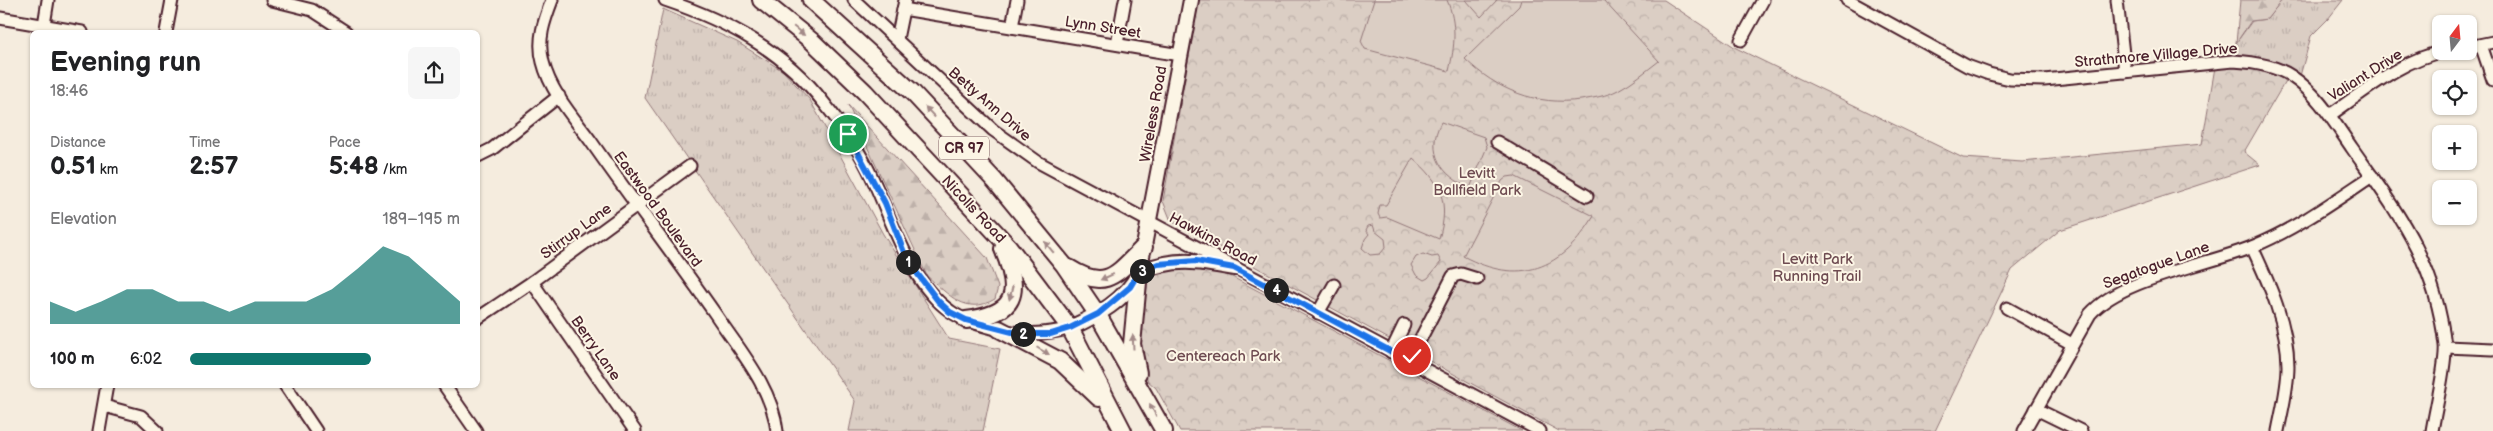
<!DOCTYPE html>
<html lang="en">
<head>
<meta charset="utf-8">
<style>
	:root { --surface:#fff; --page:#f6f6f6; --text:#202124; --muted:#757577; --accent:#0f766e }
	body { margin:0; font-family:"Balsamiq Sans",sans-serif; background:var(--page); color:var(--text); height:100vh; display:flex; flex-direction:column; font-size:19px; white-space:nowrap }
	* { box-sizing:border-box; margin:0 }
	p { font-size:16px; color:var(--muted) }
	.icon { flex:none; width:28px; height:28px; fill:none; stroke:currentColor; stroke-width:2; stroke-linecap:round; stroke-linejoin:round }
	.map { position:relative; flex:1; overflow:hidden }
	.panel { position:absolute; left:30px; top:30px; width:450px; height:358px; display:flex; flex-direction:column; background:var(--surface); border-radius:8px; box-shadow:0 1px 4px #0004 }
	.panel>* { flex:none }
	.needle { width:32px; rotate:16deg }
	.fabs { position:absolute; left:2432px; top:15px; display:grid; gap:10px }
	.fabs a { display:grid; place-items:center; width:45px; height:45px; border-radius:8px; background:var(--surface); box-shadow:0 1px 4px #0004; font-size:25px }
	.pin { position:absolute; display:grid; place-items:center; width:42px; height:42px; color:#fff; margin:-21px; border:2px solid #fff; border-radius:50%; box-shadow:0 1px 5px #0007 }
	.km { position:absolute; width:25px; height:25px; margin:-12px; border-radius:50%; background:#222; color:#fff; font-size:14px; line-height:25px; text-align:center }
	.round { display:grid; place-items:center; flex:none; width:52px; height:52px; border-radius:8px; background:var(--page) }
	.overview { display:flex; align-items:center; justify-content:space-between; height:85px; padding:0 20px }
	h1 { font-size:28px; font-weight:700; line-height:38px }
	.metrics { display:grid; grid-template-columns:repeat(3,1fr); gap:8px; height:85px; padding:5px 20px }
	.metrics div { display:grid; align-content:center }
	.metrics b { font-size:25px; font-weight:700 }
	.metrics small { font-size:14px; font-weight:400 }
	.metrics p { font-size:14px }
	.chart { height:140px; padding:10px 20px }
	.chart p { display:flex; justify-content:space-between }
	.chart svg { width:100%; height:90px; margin-top:5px; fill:var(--accent); opacity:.7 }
	ul { padding:0 20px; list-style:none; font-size:16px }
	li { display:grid; grid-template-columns:80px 60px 1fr; align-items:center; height:38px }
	li i { height:12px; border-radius:6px; background:var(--accent) }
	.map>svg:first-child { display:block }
	.grass { fill:url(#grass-tufts); stroke:#927678 }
	.forest { fill:url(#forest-firs); stroke:#927678 }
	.park { fill:url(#park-crowns); stroke:#927678 }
	.pitch { fill:#dbcec4; stroke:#927678 }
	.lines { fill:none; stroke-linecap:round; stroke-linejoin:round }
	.minor-casing { stroke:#4a1f2b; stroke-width:15 }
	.major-casing { stroke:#4a1f2b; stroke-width:18 }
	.highway-casing { stroke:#4a1f2b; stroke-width:20 }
	.minor { stroke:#fcf5e5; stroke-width:11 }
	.major { stroke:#fcf5e5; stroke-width:14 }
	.highway { stroke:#fcf5e5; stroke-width:16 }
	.oneway { fill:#a38a88 }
	.route-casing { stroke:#fff; stroke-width:10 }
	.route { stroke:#1a73e8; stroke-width:6 }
	.labels { text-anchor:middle; stroke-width:4; stroke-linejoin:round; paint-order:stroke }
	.shield { fill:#fcf5e5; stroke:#7f5f63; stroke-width:1 }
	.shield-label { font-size:14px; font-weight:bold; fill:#4a1f2b }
	.street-label { font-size:15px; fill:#4a1f2b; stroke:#fcf5e5 }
	.park-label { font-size:15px; fill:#6e4b51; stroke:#fcf5e5 }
</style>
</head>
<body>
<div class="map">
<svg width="2493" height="431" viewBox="0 0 2493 431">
	<defs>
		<pattern id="grass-tufts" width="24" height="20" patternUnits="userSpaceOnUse" patternTransform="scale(1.25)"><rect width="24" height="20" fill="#dbcec4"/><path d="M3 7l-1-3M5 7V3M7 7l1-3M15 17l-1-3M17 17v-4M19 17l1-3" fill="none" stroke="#bdb0a9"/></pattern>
		<pattern id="forest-firs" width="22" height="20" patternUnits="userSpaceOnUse" patternTransform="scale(1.25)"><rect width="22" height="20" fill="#dbcec4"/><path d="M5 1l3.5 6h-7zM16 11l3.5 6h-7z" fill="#bdb0a9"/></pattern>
		<pattern id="park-crowns" width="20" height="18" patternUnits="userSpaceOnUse" patternTransform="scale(1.25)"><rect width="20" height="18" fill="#dbcec4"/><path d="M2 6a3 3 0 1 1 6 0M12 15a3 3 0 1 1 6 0" fill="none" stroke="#bdb0a9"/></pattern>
	</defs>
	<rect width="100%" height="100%" fill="#f5ecde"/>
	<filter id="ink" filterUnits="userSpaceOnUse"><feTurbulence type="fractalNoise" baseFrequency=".02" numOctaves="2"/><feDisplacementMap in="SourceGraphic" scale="10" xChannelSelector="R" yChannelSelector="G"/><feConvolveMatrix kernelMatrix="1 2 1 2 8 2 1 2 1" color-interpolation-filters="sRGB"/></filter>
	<g filter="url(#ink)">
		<g class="grass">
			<path d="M2282 0H2343L2328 19 2311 36 2300 76 2232 53 2236 43 2252 21 2267 19Z"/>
			<path d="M663 9 737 42 783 71 810 100 883 234 949 339 1000 349 983 431H849L855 401 645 98Z"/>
		</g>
		<g class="forest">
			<path d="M2240 0H2282L2267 19 2251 21 2236 43Z"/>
			<path d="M848 105 987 258 998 287 995 299C966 316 949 295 927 276Z"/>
		</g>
		<g class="park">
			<path d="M1199 0H1664L1736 48 1963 158 2022 162 2202 144 2215 67H2255L2286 80 2244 152 2260 165 2060 230 2012 270 1935 431H1559L1171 221 1163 201Z"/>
			<path d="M1185 252 1522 431H1180L1156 388 1148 381 1139 362 1137 304 1149 268 1160 260Z"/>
		</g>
		<g class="pitch">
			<path d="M1374 0H1447C1457 24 1455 46 1449 71L1365 49 1361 41Z"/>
			<path d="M1466 0H1497L1481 17Z"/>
			<path d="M1521 0H1603L1659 61C1646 71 1633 82 1618 90 1607 96 1593 98 1581 100 1536 106 1497 90 1465 59L1519 6Z"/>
			<path d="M1441 122 1484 137 1487 147 1470 188C1442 176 1425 153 1441 122Z"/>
			<path d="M1413 158C1441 182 1450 202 1439 239L1387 217 1380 218 1378 214 1380 205H1386Z"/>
			<path d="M1514 176 1594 216C1562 270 1519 286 1463 256L1502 181 1507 177Z"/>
			<path d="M1373 225 1375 231 1385 239 1386 247 1380 254 1370 255 1362 248 1365 239 1369 234 1366 230 1368 226Z"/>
			<path d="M1423 254 1432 257 1438 256 1441 262 1428 278 1424 280 1416 275 1411 265 1416 257Z"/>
		</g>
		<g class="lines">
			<g class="minor-casing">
				<g id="minor">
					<path d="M272 0 312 10 346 32"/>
					<path d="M552 0C544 21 537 40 543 62 550 91 573 117 590 140 631 199 675 256 716 315 740 351 772 387 777 431"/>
					<path d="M665 0C727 21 783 50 824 103 840 123 856 145 868 169 890 213 908 282 950 311 962 320 978 324 992 328 1019 335 1043 336 1070 328"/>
					<path d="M854 0 993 130 1038 162 1540 431"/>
					<path d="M1847 0 1967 66 1989 74 2010 79 2044 80 2233 61C2252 62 2275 65 2291 76 2318 94 2334 122 2352 148 2399 215 2435 260 2445 345 2447 362 2435 411 2432 431"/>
					<path d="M2117 0 2125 72"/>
					<path d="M903 9 1180 55"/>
					<path d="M0 18 82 32"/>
					<path d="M44 25 48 0"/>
					<path d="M1012 27 1017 0"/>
					<path d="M166 32 172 0"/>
					<path d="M897 39 905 0"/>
					<path d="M1741 40 1763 0"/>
					<path d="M1117 44 1125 0"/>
					<path d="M2481 45 2493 80"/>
					<path d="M2469 47 2493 42"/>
					<path d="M2330 115C2365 91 2402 59 2445 51"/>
					<path d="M1497 142 1587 196"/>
					<path d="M478 156 492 149 559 96"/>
					<path d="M2252 247C2269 283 2288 325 2288 366 2288 388 2282 410 2278 431"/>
					<path d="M532 282 635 431"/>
					<path d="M2007 308 2072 344"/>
					<path d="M1318 313 1334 285"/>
					<path d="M478 318 532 282 690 166"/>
					<path d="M2446 347 2493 349"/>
					<path d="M1391 352 1404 325"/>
					<path d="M1409 361 1453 276 1461 274 1477 279"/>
					<path d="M285 385 316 431"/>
					<path d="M444 385 476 431"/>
					<path d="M104 406 141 416 157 431"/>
					<path d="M2036 409 2081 431"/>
					<path d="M99 431 107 385"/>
					<path d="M2024 431 2090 314C2123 277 2207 266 2254 246 2297 228 2333 202 2372 176"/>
				</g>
			</g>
			<g class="major-casing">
				<g id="major">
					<path d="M1139 272C1174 257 1198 261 1234 268"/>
					<path d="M1070 328C1096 316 1127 300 1139 272L1191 0"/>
				</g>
			</g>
			<g class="highway-casing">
				<g id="highway">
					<path d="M761 0 813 42 865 92 1009 247 1070 328 1123 431"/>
					<path d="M811 0 913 93 995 181 1064 265 1098 315 1164 431"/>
					<path d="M1069 268C1107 292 1117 273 1144 247"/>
					<path d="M966 320C1016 314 1022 294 1003 249"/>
					<path d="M999 329 1060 361 1099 398"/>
					<path d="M1138 373 1132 344 1139 272"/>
				</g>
			</g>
			<use href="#minor" class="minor"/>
			<use href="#major" class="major"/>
			<use href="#highway" class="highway"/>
		</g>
		<defs><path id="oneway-solid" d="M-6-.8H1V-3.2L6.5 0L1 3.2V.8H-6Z" transform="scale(1.25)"/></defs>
		<g class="oneway">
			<use href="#oneway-solid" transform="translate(799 31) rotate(39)"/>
			<use href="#oneway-solid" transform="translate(930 112) rotate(-133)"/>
			<use href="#oneway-solid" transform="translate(1049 247) rotate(-129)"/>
			<use href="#oneway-solid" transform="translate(1107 277) rotate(156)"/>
			<use href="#oneway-solid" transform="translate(1011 293) rotate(104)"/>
			<use href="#oneway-solid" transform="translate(1133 342) rotate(-94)"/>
			<use href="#oneway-solid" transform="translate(1043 351) rotate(30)"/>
			<use href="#oneway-solid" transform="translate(1153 410) rotate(-118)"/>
		</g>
	</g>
	<g class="lines" filter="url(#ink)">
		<g class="route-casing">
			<path id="route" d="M848 134 885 203 907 260 938 301 950 312 966 320 1020 334H1051L1070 328 1098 314 1130 287 1139 272 1158 264 1196 261 1234 268 1409 361 1412 356"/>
		</g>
		<use href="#route" class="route"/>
	</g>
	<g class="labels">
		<rect class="shield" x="939" y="136.5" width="50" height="23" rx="4"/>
		<g class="shield-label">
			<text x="964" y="153">CR 97</text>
		</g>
		<g class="street-label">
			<text transform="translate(1103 27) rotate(9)" y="5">Lynn Street</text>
			<text transform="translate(2156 55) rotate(-5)" y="5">Strathmore Village Drive</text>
			<text transform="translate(2365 75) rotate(-32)" y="5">Valiant Drive</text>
			<text transform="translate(990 104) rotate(41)" y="5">Betty Ann Drive</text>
			<text transform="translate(1153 114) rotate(-80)" y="5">Wireless Road</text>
			<text transform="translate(658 209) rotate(54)" y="5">Eastwood Boulevard</text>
			<text transform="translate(974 209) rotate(47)" y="5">Nicolls Road</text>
			<text transform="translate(576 231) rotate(-36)" y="5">Stirrup Lane</text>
			<text transform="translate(1213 239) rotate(28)" y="5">Hawkins Road</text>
			<text transform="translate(2156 265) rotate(-20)" y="5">Segatogue Lane</text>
			<text transform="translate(596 348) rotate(55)" y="5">Berry Lane</text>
		</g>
		<g class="park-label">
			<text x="1477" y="178">Levitt<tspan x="1477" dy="17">Ballfield Park</tspan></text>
			<text x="1817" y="264">Levitt Park<tspan x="1817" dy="17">Running Trail</tspan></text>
			<text x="1223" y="361">Centereach Park</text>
		</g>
	</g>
</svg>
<div class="fabs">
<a><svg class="needle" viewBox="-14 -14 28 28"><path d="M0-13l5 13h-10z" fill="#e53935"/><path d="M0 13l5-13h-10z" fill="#757577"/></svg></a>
<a><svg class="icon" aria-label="locate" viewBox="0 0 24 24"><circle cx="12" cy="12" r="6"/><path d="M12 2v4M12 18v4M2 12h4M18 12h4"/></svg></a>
<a>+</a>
<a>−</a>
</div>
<div class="pin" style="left:848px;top:134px;background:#1e9e55"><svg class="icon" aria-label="arrive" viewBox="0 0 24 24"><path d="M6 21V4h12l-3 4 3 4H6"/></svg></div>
<div class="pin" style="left:1412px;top:356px;background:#d93025"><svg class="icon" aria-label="check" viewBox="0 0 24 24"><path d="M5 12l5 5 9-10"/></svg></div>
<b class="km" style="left:908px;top:262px">1</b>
<b class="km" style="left:1023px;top:334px">2</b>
<b class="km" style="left:1142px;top:271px">3</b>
<b class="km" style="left:1276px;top:290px">4</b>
<section class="panel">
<div class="overview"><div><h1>Evening run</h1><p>18:46</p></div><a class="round"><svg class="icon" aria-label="share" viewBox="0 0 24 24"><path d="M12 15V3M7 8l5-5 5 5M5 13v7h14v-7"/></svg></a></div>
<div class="metrics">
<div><p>Distance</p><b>0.51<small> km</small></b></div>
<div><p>Time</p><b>2:57</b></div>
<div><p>Pace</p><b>5:48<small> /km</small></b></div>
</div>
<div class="chart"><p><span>Elevation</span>189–195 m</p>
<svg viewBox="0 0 160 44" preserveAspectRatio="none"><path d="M0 44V33L10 38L20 33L30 27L40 27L50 33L60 33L70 38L80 33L90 33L100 33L110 27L120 17L130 6L140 11L150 22L160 33V44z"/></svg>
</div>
<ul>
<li><b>100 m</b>6:02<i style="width:67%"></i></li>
</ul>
</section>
</div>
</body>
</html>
